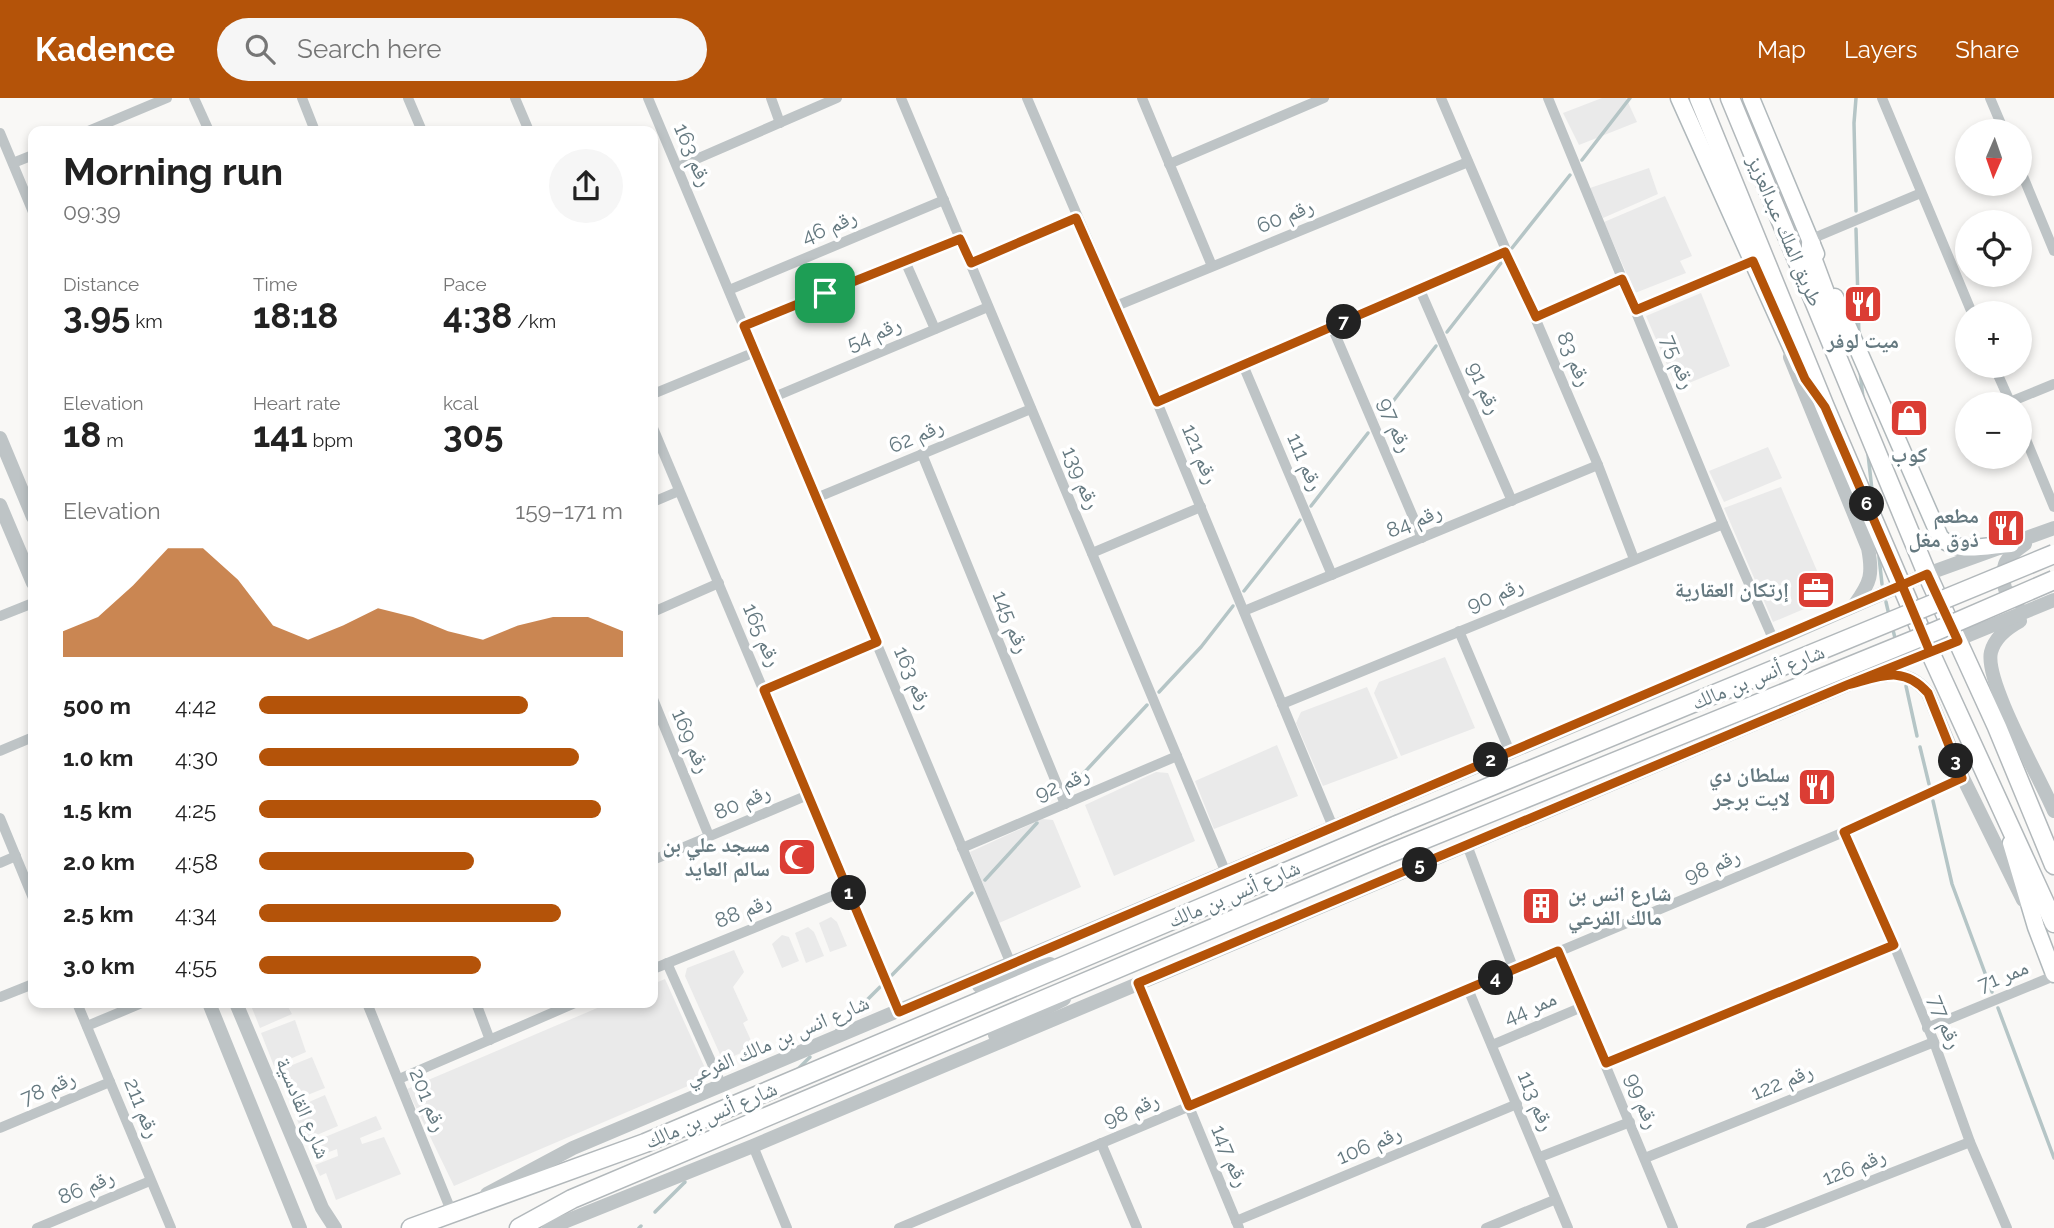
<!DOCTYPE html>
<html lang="en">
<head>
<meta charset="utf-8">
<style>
	:root { --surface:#fff; --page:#f6f6f6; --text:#222; --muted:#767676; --accent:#b45309 }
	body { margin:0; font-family:Raleway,"Noto Naskh Arabic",sans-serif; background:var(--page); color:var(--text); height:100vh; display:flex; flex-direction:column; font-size:26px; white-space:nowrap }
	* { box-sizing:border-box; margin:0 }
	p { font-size:23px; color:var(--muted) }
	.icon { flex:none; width:38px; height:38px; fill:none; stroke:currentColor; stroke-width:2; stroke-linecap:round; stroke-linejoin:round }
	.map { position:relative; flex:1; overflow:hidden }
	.drawer { position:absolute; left:28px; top:28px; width:630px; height:882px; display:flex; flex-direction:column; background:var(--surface); border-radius:14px; box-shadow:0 4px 10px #0003 }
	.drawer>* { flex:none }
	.needle { width:46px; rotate:182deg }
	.buttons { position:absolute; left:1955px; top:21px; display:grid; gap:14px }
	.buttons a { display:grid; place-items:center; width:77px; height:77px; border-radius:50%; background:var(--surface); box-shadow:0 4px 10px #0003; font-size:35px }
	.pin { position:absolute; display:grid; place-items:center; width:60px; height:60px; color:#fff; margin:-30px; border-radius:14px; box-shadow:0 4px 10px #0006 }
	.km { position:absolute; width:35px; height:35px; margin:-18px; border-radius:50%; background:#222; color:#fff; font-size:19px; line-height:35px; text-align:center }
	.round { display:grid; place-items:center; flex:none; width:74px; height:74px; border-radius:37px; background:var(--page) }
	.summary { display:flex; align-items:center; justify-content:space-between; height:119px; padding:0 35px }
	h1 { font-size:38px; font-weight:700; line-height:52px }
	.stats { display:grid; grid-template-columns:repeat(3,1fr); gap:10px; height:119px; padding:7px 35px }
	.stats div { display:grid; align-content:center }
	.stats b { font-size:35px; font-weight:700 }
	.stats small { font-size:19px; font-weight:400 }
	.stats p { font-size:19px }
	.chart { height:196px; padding:14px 35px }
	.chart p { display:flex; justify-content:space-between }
	.chart svg { width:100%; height:126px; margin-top:7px; fill:var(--accent); opacity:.7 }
	ul { padding:0 35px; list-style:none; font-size:23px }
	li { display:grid; grid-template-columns:112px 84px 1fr; align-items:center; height:52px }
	li i { height:18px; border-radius:9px; background:var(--accent) }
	header { display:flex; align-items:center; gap:42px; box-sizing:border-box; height:98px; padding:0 35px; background:var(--accent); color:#fff }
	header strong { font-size:33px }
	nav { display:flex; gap:38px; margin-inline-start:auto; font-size:24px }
	.search { width:490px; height:63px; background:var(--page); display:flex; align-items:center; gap:18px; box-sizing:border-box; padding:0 24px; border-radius:38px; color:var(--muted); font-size:26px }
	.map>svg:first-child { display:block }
	.built { fill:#eaeaea }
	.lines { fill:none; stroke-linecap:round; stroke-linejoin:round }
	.stream { stroke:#b5c5c6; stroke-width:3.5 }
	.secondary-casing { stroke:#b0b8bb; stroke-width:19 }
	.primary-casing { stroke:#b2b8bb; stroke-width:21 }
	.minor { stroke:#bec4c6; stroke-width:10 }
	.tertiary { stroke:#bec4c6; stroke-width:14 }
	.secondary { stroke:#fff; stroke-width:16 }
	.primary { stroke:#fff; stroke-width:18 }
	.primary-bridge-casing { stroke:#b2b8bb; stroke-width:21; stroke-linecap:butt }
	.primary-bridge { stroke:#fff; stroke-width:18 }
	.route-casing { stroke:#fff; stroke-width:14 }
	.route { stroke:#b45309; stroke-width:9 }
	.labels { text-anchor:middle; stroke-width:7; stroke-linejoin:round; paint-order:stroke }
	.street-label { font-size:21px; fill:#657980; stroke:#fff }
	.poi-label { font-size:21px; font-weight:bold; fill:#657980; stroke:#fff; text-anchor:end }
</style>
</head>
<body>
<header>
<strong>Kadence</strong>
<div class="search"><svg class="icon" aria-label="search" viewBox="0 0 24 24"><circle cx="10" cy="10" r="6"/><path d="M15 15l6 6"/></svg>Search here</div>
<nav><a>Map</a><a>Layers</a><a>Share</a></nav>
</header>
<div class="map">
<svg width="2054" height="1130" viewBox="0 0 2054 1130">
	<rect width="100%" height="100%" fill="#f9f8f6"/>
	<g class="built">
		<path d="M1602 0H1626L1637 24 1579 47 1563 15Z"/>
		<path d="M1649 70 1658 96 1603 120 1590 90Z"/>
		<path d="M1665 98 1692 158 1680 163 1686 175 1635 195 1604 124Z"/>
		<path d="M1701 195 1730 268 1677 290 1646 218Z"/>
		<path d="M1768 349 1782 380 1724 404 1709 373Z"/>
		<path d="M1781 389 1827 496 1823 503 1773 524 1724 410Z"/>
		<path d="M1445 559 1475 630 1401 658 1374 595 1379 584Z"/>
		<path d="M1367 589 1398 660 1323 688 1296 625 1301 614Z"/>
		<path d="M1277 647 1298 698 1214 731 1195 683Z"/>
		<path d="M1156 674 1168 675 1195 743 1114 778 1085 707Z"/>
		<path d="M1042 721 1053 722 1081 789 999 825 970 754Z"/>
		<path d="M831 819 837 824 847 848 830 854 819 825Z"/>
		<path d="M808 829 814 834 824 858 806 865 795 835Z"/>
		<path d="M782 837 789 839 799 863 782 870 772 846Z"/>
		<path d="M734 852 744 874 733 889 748 922 743 925 754 949 723 963 685 878 687 870Z"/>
		<path d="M665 881 709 979 454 1088 407 991 609 905H653V886Z"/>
		<path d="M250 905H286L292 916 260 930Z"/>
		<path d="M295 922 306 954 274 968 261 935Z"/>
		<path d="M312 959 325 990 290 1004 288 997 292 995 280 972Z"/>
		<path d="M325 997 338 1028 305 1042 293 1011Z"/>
		<path d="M376 1018 382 1031 360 1040 362 1046 384 1039 401 1076 336 1102 326 1075 320 1078 315 1067 338 1058 337 1051 313 1060 308 1046Z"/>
	</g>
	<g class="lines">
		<g class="stream">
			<path d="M1582 62 1630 0"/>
			<path d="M1856 113 1854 25 1856 0"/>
			<path d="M1856 131 1859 239"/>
			<path d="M1512 150 1570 77"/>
			<path d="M1447 234 1501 165"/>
			<path d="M1860 273 1863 300"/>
			<path d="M1380 320 1436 248"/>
			<path d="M1868 356 1872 392"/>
			<path d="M1311 408 1368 335"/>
			<path d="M1879 459 1882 486"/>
			<path d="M1244 493 1300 422"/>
			<path d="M1886 504 1889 517"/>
			<path d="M1892 528 1896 544"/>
			<path d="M1906 588 1917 638"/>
			<path d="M1159 594 1201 549 1233 508"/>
			<path d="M1920 649 1929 686"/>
			<path d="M1068 692 1147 607"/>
			<path d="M1933 703 1952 786 1992 894"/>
			<path d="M985 782 1037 725"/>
			<path d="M892 877 972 795"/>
			<path d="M1998 910 2054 1060"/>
			<path d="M837 932 880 889"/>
			<path d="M796 973 810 959"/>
			<path d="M655 1114 685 1084"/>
			<path d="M639 1130 641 1128"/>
		</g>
		<g class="secondary-casing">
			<g id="secondary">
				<path d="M1679 0 1800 269"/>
				<path d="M1751 0 1816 156"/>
				<path d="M1835 199 1940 439C1956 457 1989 447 2011 446"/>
				<path d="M2011 745 2036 829 2054 876"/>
			</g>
		</g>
		<g class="primary-casing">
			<g id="primary">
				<path d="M1699 0 1825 309 1930 554 2054 825"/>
				<path d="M1730 0 1927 476 1997 629 2054 767"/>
				<path d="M1811 146V157L1843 243"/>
				<path d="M411 1130 645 1045 1397 727"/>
				<path d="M519 1130 572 1101 1386 757"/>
			</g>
		</g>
		<g class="minor">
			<path d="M194 0 209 33"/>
			<path d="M302 0 315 33"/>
			<path d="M408 0 422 33"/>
			<path d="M515 0 529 33"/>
			<path d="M648 0 1011 866"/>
			<path d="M771 0 780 25"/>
			<path d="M901 0 1226 775"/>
			<path d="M1027 0 1157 304 1333 729"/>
			<path d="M1142 0 1212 168"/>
			<path d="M1441 0 1598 367 1634 461"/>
			<path d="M1548 0 1723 426 1774 543"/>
			<path d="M1882 0 1972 215"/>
			<path d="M1990 0 2004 33"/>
			<path d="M88 33 167 0"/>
			<path d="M0 35 33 114"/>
			<path d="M13 65 33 57"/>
			<path d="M1169 66 1324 0"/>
			<path d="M678 69 837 0"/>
			<path d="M2020 71 2054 153"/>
			<path d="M1809 142 1921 95"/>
			<path d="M905 163 935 231"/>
			<path d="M971 165 1076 120"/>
			<path d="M729 192 944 102"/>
			<path d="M1420 192 1512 403"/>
			<path d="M1116 208 1468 64"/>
			<path d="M1636 212 1753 163"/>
			<path d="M1536 219 1622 181"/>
			<path d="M744 228 960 141"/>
			<path d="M1332 229 1422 440"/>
			<path d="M1243 267 1332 477"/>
			<path d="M1994 268 2011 306"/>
			<path d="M653 296 755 254"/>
			<path d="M774 299 988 209"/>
			<path d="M1157 304 1505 154"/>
			<path d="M2010 304 2054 286"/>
			<path d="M2020 327 2054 409"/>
			<path d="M653 330 899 914"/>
			<path d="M922 356 1065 706"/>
			<path d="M816 400 1031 311"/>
			<path d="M653 404 679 393"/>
			<path d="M1092 455 1201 409"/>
			<path d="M1244 513 1598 367"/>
			<path d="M653 514 719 485"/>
			<path d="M0 518 33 505"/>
			<path d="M1459 533 1510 654"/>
			<path d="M764 592 877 544"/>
			<path d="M653 601 709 738"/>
			<path d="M1282 606 1723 426"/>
			<path d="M0 653 33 639"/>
			<path d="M0 720 33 800"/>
			<path d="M1844 734 1894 847 1934 944 1970 1044 2007 1130"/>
			<path d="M1467 747 1514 872"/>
			<path d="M962 750 1177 658"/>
			<path d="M653 762 808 697"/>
			<path d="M0 765 16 758"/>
			<path d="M1558 853 1673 1130"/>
			<path d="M667 865 722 988"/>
			<path d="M653 871 847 792"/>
			<path d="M1138 885 1239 1130"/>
			<path d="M1468 891 1568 1130"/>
			<path d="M0 899 33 886"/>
			<path d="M77 905 171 1130"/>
			<path d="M367 905 452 1115"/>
			<path d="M476 905 490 942"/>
			<path d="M87 928 142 905"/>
			<path d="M1927 930 2054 878"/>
			<path d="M1492 947 1582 909"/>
			<path d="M1606 965 1894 847"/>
			<path d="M399 981 575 905"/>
			<path d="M0 1030 110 984"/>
			<path d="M1101 1045 1137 1130"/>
			<path d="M753 1048 787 1130"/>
			<path d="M1540 1059 1630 1024"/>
			<path d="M1645 1060 1934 944"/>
			<path d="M1236 1123 1517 1006"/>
			<path d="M37 1130 150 1083"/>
			<path d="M899 1130 1844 734 1963 680"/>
			<path d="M1486 1130 1554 1102"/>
			<path d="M1751 1130 1970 1044"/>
		</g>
		<g class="tertiary">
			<path d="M1790 259 1868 450C1873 476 1871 484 1855 506"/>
			<path d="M0 340 33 419"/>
			<path d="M0 407 33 485"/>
			<path d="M2018 504 2005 491C2000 466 2006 459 2025 446"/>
			<path d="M2020 523C2007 530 1995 539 1991 554 1984 583 2040 680 2054 713"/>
			<path d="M1882 578C1901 574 1915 580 1928 595L1963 680 2023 802"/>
			<path d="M979 888 1050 866"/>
			<path d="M209 905 300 1130"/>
			<path d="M236 905 322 1110 335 1130"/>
			<path d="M995 937 1064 901"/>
			<path d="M487 1096 573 1050 1774 543 1927 476 2054 430"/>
			<path d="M549 1130 753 1048 1847 587 2054 502"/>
		</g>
		<use href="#secondary" class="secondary"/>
		<use href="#primary" class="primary"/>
		<g class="primary-bridge-casing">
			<g id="primary-bridge">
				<path d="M1397 727 2054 456"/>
				<path d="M1386 757 1936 533 2054 482"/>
			</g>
		</g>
		<use href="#primary-bridge" class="primary-bridge"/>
	</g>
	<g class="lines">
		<g class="route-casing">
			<path id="route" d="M825 195 744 228 877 544 764 592 899 914 1902 487 1930 554 1847 587C1879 579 1903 566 1928 595L1962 680 1844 734 1894 847 1606 965 1558 853 1189 1008 1138 885 1847 587 1958 543 1927 476 1902 487 1825 309 1805 281 1753 163 1636 212 1622 181 1536 219 1505 154 1157 304 1076 120 971 165 960 141 825 195"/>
		</g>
		<use href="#route" class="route"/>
	</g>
	<defs>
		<g id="restaurant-square" transform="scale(2.0125)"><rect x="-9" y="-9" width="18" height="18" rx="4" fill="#db3d34" stroke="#fff"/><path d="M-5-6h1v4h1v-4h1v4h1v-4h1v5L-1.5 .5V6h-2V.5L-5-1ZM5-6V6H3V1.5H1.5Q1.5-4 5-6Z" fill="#fff"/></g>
		<g id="shop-square" transform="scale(2.0125)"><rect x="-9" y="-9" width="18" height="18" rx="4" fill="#db3d34" stroke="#fff"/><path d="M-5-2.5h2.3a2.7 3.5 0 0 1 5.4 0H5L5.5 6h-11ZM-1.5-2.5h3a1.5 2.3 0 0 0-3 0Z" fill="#fff"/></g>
		<g id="office-square" transform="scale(2.0125)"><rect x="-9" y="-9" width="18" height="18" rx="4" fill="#db3d34" stroke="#fff"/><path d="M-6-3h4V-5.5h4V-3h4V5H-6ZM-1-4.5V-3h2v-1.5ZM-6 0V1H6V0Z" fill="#fff"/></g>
		<g id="mosque-square" transform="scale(2.0125)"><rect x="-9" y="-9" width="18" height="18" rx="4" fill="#db3d34" stroke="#fff"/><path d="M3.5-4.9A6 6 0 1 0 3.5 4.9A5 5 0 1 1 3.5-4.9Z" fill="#fff"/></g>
		<g id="building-square" transform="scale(2.0125)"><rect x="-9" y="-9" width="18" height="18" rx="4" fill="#db3d34" stroke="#fff"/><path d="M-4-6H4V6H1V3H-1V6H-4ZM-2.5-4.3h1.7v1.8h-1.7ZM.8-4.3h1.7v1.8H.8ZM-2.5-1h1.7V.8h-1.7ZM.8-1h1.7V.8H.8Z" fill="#fff"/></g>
	</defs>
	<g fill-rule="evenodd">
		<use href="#restaurant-square" x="1863" y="206"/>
		<use href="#shop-square" x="1909" y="320"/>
		<use href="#restaurant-square" x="2006" y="430"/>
		<use href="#office-square" x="1816" y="492"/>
		<use href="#restaurant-square" x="1817" y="689"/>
		<use href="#mosque-square" x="797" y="759"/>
		<use href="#building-square" x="1541" y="808"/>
	</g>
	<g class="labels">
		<g class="street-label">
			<text transform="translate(693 57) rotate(67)" y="7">رقم 163</text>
			<text transform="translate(1285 118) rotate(-22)" y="7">رقم 60</text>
			<text transform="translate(829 129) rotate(-23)" y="7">رقم 46</text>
			<text transform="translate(1785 133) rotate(67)" y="7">طريق الملك عبدالعزيز</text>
			<text transform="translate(874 236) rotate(-23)" y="7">رقم 54</text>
			<text transform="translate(1574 261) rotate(67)" y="7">رقم 83</text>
			<text transform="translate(1678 264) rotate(67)" y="7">رقم 75</text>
			<text transform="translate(1484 290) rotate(66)" y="7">رقم 91</text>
			<text transform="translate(1395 327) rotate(67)" y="7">رقم 97</text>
			<text transform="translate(916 338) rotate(-23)" y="7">رقم 62</text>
			<text transform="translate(1200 356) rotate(67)" y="7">رقم 121</text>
			<text transform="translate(1305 364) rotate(67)" y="7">رقم 111</text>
			<text transform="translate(1081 380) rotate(67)" y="7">رقم 139</text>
			<text transform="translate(1414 423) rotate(-22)" y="7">رقم 84</text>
			<text transform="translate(1495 497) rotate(-22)" y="7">رقم 90</text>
			<text transform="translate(1011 524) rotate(68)" y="7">رقم 145</text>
			<text transform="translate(762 537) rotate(67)" y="7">رقم 165</text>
			<text transform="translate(1758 579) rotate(-22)" y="7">شارع أنس بن مالك</text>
			<text transform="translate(913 580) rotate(67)" y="7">رقم 163</text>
			<text transform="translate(691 643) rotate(67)" y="7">رقم 169</text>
			<text transform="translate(1062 686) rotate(-23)" y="7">رقم 92</text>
			<text transform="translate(742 704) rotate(-23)" y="7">رقم 80</text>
			<text transform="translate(1712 768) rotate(-23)" y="7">رقم 98</text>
			<text transform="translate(1234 796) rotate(-23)" y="7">شارع أنس بن مالك</text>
			<text transform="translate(743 813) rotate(-22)" y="7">رقم 88</text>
			<text transform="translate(2003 878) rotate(-22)" y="7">ممر 71</text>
			<text transform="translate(1530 910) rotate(-23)" y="7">ممر 44</text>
			<text transform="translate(1945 924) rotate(68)" y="7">رقم 77</text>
			<text transform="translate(777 942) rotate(-23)" y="7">شارع انس بن مالك الفرعي</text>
			<text transform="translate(1782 984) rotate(-22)" y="7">رقم 122</text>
			<text transform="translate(48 990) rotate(-23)" y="7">رقم 78</text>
			<text transform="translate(428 1002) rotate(68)" y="7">رقم 201</text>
			<text transform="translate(1536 1003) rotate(67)" y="7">رقم 113</text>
			<text transform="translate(1642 1003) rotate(68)" y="7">رقم 99</text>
			<text transform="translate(142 1010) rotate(68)" y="7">رقم 211</text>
			<text transform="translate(303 1010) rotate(67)" y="7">شارع القادسية</text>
			<text transform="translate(1131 1012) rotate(-23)" y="7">رقم 98</text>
			<text transform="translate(711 1017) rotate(-23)" y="7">شارع أنس بن مالك</text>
			<text transform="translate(1369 1047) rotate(-23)" y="7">رقم 106</text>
			<text transform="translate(1230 1058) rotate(67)" y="7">رقم 147</text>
			<text transform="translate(1854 1069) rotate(-22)" y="7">رقم 126</text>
			<text transform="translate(86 1089) rotate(-23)" y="7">رقم 86</text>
		</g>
		<g class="poi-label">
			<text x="1863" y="250" text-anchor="middle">ميت لوفر</text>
			<text x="1909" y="364" text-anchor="middle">كوب</text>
			<text x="1979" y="425">مطعم<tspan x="1979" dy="24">ذوق مغل</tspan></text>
			<text x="1789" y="499">إرتكان العقارية</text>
			<text x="1790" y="684">سلطان دي<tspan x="1790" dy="24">لايت برجر</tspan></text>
			<text x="770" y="754">مسجد علي بن<tspan x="770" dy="24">سالم العايد</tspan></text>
			<text x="1568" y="803" text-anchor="start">شارع انس بن<tspan x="1568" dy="24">مالك الفرعي</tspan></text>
		</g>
	</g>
</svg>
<div class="buttons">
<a><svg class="needle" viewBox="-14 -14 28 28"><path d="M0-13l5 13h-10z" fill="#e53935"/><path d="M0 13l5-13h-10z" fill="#767676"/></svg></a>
<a><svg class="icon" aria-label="locate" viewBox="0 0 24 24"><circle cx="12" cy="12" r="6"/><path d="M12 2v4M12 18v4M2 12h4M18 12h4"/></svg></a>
<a>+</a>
<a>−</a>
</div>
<div class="pin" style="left:825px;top:195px;background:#1e9e55"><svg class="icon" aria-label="arrive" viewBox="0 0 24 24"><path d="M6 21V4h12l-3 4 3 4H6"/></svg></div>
<b class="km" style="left:849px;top:795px">1</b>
<b class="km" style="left:1491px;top:662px">2</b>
<b class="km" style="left:1956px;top:663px">3</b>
<b class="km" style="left:1496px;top:880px">4</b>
<b class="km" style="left:1420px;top:767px">5</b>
<b class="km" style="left:1867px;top:406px">6</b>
<b class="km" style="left:1344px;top:224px">7</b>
<section class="drawer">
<div class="summary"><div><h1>Morning run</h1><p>09:39</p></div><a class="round"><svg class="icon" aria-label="share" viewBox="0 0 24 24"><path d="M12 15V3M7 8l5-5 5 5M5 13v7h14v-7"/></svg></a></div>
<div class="stats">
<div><p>Distance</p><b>3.95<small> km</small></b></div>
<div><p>Time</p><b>18:18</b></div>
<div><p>Pace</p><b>4:38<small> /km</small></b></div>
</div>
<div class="stats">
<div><p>Elevation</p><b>18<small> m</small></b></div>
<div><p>Heart rate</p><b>141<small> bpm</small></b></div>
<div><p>kcal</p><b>305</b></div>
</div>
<div class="chart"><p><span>Elevation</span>159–171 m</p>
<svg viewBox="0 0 160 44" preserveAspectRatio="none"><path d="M0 44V35L10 30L20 19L30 6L40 6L50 17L60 33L70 38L80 33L90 27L100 30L110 35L120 38L130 33L140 30L150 30L160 35V44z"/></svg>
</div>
<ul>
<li><b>500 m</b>4:42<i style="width:74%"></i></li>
<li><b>1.0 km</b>4:30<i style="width:88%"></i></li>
<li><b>1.5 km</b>4:25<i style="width:94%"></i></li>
<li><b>2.0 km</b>4:58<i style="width:59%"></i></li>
<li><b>2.5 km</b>4:34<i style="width:83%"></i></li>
<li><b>3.0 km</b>4:55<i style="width:61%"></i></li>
</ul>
</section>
</div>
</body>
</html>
